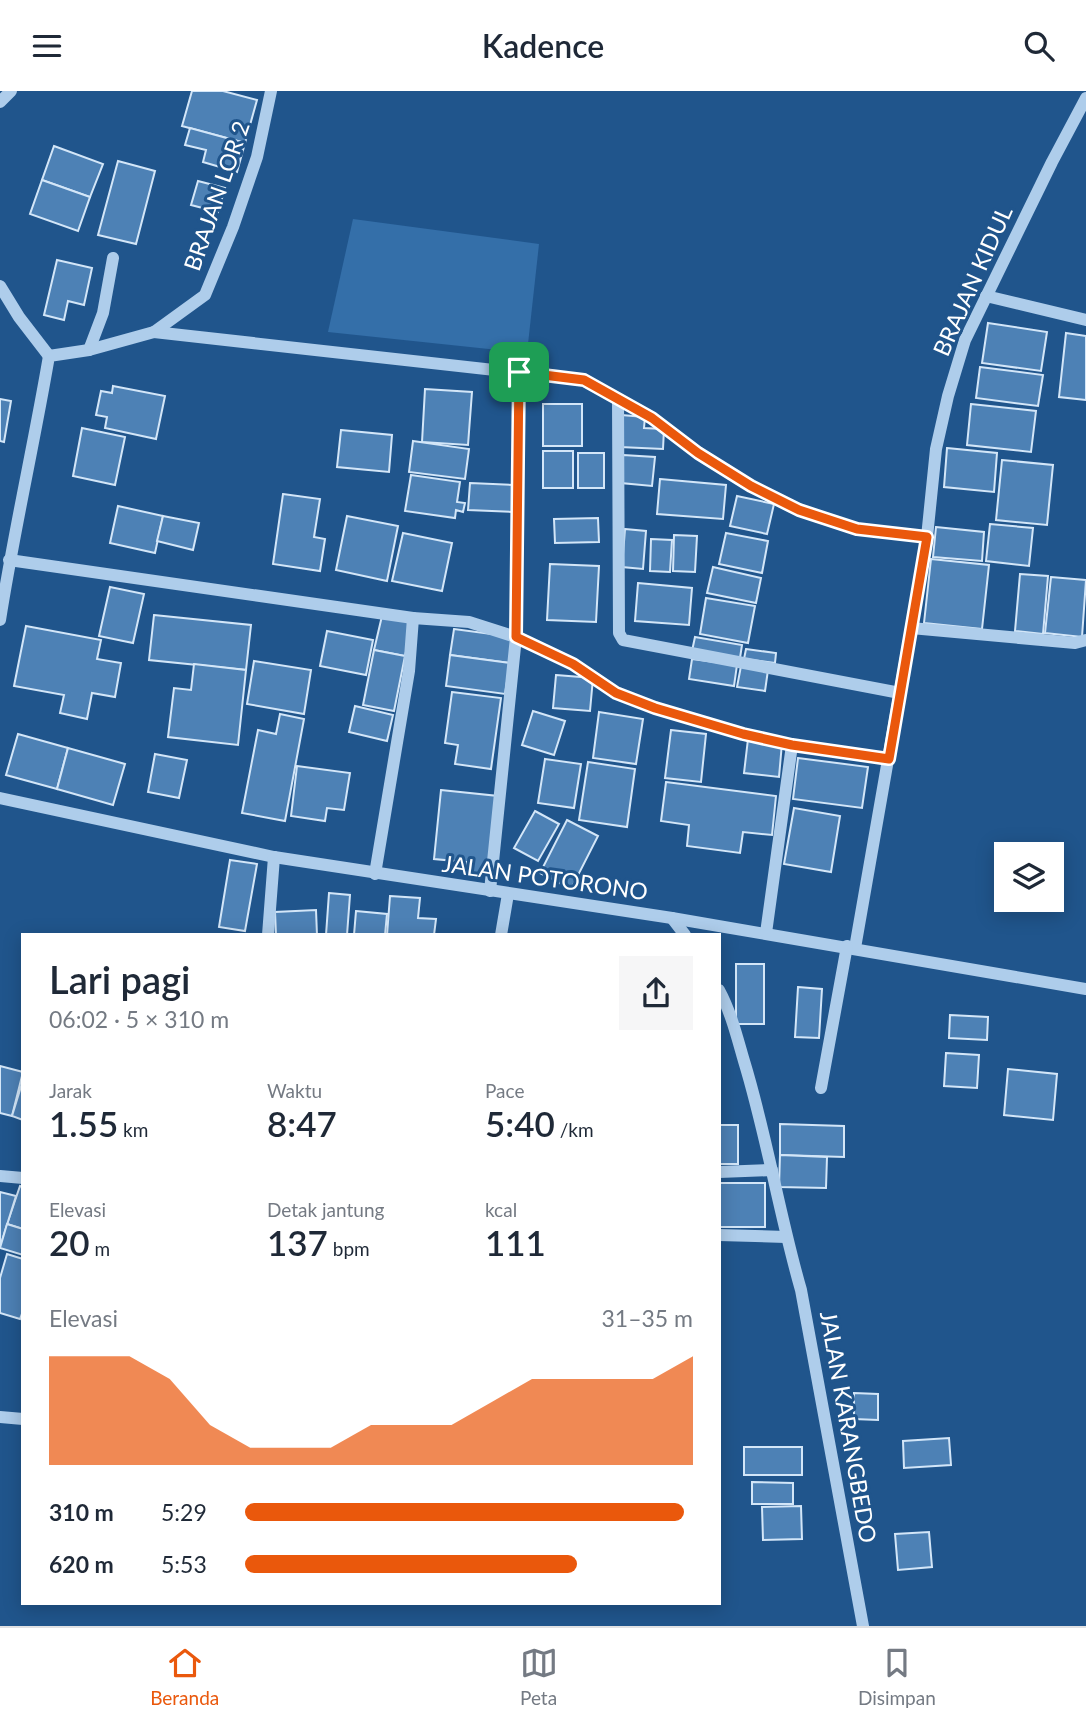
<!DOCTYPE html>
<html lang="id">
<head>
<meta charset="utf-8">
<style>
	:root { --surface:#fff; --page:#f6f6f7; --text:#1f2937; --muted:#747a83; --line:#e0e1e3; --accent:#ea580c }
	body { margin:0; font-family:Lato,sans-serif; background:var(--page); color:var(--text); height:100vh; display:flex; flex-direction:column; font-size:26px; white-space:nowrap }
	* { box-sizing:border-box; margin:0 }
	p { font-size:23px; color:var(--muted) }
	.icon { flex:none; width:38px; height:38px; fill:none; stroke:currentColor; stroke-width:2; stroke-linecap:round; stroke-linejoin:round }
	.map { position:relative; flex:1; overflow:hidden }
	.sheet { position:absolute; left:21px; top:842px; width:700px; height:672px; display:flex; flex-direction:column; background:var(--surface); border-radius:0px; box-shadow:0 4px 18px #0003 }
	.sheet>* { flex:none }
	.fabs { position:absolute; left:994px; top:751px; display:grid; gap:14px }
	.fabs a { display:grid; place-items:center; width:70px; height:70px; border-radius:0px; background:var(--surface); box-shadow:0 4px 18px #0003; font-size:35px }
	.pin { position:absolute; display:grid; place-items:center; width:60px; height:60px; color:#fff; margin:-30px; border-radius:14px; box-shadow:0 4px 10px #0006 }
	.round { display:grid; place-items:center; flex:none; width:74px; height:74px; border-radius:0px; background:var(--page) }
	.headline { display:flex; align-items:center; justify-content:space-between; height:119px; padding:0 28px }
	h1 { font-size:38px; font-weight:600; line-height:52px }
	.figures { display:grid; grid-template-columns:repeat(3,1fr); gap:10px; height:119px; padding:7px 28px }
	.figures div { display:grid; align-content:center }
	.figures b { font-size:35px; font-weight:600 }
	.figures small { font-size:19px; font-weight:400 }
	.figures p { font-size:19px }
	.chart { height:196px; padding:14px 28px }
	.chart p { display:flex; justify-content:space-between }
	.chart svg { width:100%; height:126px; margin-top:7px; fill:var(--accent); opacity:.7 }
	ul { padding:0 28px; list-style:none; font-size:23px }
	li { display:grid; grid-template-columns:112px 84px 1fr; align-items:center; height:52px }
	li i { height:18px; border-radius:9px; background:var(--accent) }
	header { display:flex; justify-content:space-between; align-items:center; height:91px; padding:0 28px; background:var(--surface); font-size:32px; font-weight:600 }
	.tabs { display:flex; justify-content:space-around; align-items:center; height:98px; border-top:2px solid var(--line); background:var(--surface); font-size:19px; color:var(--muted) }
	.tabs a { display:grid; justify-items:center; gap:4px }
	.tabs .selected { color:var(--accent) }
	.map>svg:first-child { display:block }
	.green { fill:#346fa9 }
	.building { fill:#4d81b5; stroke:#d3e6f8; stroke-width:2 }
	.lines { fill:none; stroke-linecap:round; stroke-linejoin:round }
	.minor { stroke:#aecdeb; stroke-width:12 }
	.route-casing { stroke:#fff; stroke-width:14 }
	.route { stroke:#ea580c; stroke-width:9 }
	.labels { text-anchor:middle; stroke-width:6; stroke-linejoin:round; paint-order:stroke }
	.street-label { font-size:23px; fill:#fff; stroke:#20558c }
</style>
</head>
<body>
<header><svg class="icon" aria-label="menu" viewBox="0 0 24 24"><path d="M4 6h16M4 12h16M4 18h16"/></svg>Kadence<svg class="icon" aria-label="search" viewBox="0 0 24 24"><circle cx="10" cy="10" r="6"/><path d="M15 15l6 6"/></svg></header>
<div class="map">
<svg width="1086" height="1535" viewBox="0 0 1086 1535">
	<rect width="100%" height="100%" fill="#20558c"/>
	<path class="green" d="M353 128 539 153 527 262 328 241Z"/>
	<g class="building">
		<path d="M192 0H223L257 9 245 52 182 35Z"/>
		<path d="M190 37 245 52 237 81 203 71 206 59 185 54Z"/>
		<path d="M54 55 103 73 90 106 42 89Z"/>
		<path d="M118 70 155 80 136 153 98 144Z"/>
		<path d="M42 89 90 106 78 140 30 123Z"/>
		<path d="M198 90 225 97 218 121 191 114Z"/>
		<path d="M57 169 92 177 84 214 68 210 64 229 44 224Z"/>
		<path d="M988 232 1047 241 1041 280 982 272Z"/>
		<path d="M1066 242 1086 245V309L1059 306Z"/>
		<path d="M980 276 1043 284 1038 315 976 307Z"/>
		<path d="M113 295 165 305 156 348 105 337 107 326 96 324 101 300 112 302Z"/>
		<path d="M425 298 472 301 468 354 422 351Z"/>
		<path d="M0 308 11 310 4 351 0 350Z"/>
		<rect x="543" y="313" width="39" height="42"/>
		<path d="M971 313 1036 320 1031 361 967 354Z"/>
		<path d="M621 324 645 326 644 337 664 338 663 358 620 356Z"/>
		<path d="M82 337 125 346 115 394 73 385Z"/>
		<path d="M341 339 392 344 389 381 337 376Z"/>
		<path d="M413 350 469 358 465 388 409 381Z"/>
		<path d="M947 357 997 362 994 401 944 396Z"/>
		<rect x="543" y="360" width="30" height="37"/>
		<rect x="578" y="362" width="26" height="35"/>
		<path d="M623 364 655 366 652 395 621 392Z"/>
		<path d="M1002 369 1053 374 1047 434 996 429Z"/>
		<path d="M411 384 460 391 457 411 465 412 463 421 456 419 455 427 405 420Z"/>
		<path d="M660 388 726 394 723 428 657 423Z"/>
		<path d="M470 392 513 394V421L468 419Z"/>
		<path d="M283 403 320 408 314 446 325 448 320 480 273 473Z"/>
		<path d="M737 405 774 413 767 443 730 435Z"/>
		<path d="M118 415 163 425 155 462 110 452Z"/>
		<path d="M163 425 199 432 193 459 157 450Z"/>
		<path d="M347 425 398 435 387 490 336 479Z"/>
		<path d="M598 427 599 451 555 452 554 428Z"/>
		<path d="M990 433 1033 437 1029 475 986 470Z"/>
		<path d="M936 436 984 441 982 470 933 466Z"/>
		<path d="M625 438 646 440 643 478 622 476Z"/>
		<path d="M403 442 452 452 442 500 392 490Z"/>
		<path d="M726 442 768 450 762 482 719 473Z"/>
		<path d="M674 444 697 445 695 481 673 480Z"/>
		<path d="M651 448 672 449 670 481 650 480Z"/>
		<path d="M931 468 989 474 982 538 924 532Z"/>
		<path d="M550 473 599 475 596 531 547 529Z"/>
		<path d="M713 476 761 487 756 512 707 502Z"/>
		<path d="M1020 483 1048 485 1043 543 1015 540Z"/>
		<path d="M1051 486 1086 489 1082 546 1045 542Z"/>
		<path d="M638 492 692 497 689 534 635 530Z"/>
		<path d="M110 496 144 503 133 552 99 545Z"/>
		<path d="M706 507 755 515 748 552 700 543Z"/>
		<path d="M154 524 251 534 246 579 149 569Z"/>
		<path d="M382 525 413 531 405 565 374 559Z"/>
		<path d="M26 535 101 549 97 568 121 572 115 606 92 602 87 628 60 622 64 604 14 595Z"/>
		<path d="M454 538 513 546 510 572 450 564Z"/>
		<path d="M327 540 373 549 366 584 320 575Z"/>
		<path d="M695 546 742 554 740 567 692 560Z"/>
		<path d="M746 558 776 562 775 572 744 568Z"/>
		<path d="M374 559 405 565 394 620 363 614Z"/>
		<path d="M450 564 510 572 505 603 446 595Z"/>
		<path d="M692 568 737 574 734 595 689 588Z"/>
		<path d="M254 570 311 579 304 623 247 613Z"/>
		<path d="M194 573 246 579 238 654 168 646 174 597 191 599Z"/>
		<path d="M741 575 768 579 765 600 737 596Z"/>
		<path d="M556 584 593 587 590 620 553 617Z"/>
		<path d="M452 601 501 607 491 678 455 673 458 654 445 652Z"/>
		<path d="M355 615 393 624 387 650 349 641Z"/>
		<path d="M533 620 565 630 554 664 522 654Z"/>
		<path d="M599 621 643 628 636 673 593 667Z"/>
		<path d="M280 623 304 628 285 730 242 722 258 639 276 643Z"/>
		<path d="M671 639 706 643 701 691 665 687Z"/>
		<path d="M18 643 68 657 57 698 6 684Z"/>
		<path d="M748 648 782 652 779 686 744 682Z"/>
		<path d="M68 657 125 673 113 714 57 698Z"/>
		<path d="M155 663 187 669 179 707 148 701Z"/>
		<path d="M798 667 868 676 862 717 793 708Z"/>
		<path d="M545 668 581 673 574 717 538 712Z"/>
		<path d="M588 671 635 678 627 736 579 729Z"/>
		<path d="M297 675 350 682 344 719 327 717 325 730 291 725Z"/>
		<path d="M666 691 776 705 772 744 743 741 740 762 687 755 689 734 661 730Z"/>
		<path d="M441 699 498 705 490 784 465 782 466 771 434 768Z"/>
		<path d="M794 717 840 725 831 781 784 773Z"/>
		<path d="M535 720 559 733 538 770 514 757Z"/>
		<path d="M567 729 598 745 571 798 540 782Z"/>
		<path d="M230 769 257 773 245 840 219 836Z"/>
		<path d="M329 802 350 804 347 844H326Z"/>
		<path d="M390 805 420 807 418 827 436 828 434 844H387Z"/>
		<path d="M316 819 317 844H276L275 821Z"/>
		<path d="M356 820 387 823 385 844H354Z"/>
		<rect x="736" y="873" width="28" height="60"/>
		<path d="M798 896 822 898 819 947 795 946Z"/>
		<path d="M950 924 988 926 987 949 949 947Z"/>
		<path d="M946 962 979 964 977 997 944 995Z"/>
		<path d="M0 975 23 981 12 1025 0 1022Z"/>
		<path d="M1008 978 1057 983 1053 1029 1004 1024Z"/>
		<path d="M23 989V1029L12 1025Z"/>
		<path d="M780 1033 844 1035V1066L780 1064Z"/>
		<rect x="719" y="1034" width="19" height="39"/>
		<path d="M780 1064 827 1066 826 1097 779 1096Z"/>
		<rect x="719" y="1092" width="46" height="44"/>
		<path d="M20 1095 23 1096V1138L7 1133Z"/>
		<path d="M0 1101 16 1105 0 1156Z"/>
		<path d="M7 1133 23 1138V1164L0 1157Z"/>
		<path d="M7 1163 23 1168V1220L20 1228 0 1222V1187Z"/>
		<path d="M854 1302 878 1303V1329L854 1328Z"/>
		<path d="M949 1347 951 1374 904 1377 903 1350Z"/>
		<rect x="744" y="1356" width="58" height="28"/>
		<path d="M752 1391 793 1392V1413H752Z"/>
		<path d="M801 1415 802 1448 763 1449 762 1416Z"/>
		<path d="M929 1441 932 1476 898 1479 895 1443Z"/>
	</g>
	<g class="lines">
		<g class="minor">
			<path d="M0 11 11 0"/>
			<path d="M0 195 19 226 49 265"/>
			<path d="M986 205 1086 229"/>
			<path d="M154 241 584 289 652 327 698 362 751 395 798 419 857 438 927 446"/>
			<path d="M89 259 103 222 113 167"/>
			<path d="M618 308 619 542 623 549 900 602"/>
			<path d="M9 469 413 527"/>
			<path d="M0 529C14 440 34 353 49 265L89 259 154 241 205 204 233 136 257 66 271 0"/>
			<path d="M911 537 1075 552 1086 549"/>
			<path d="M0 707 274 766 672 827 1086 898"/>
			<path d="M375 783 409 580 413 527 469 531 516 546 573 573 616 602 655 617 743 643 792 654 889 668"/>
			<path d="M490 800 516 546 519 281"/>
			<path d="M672 827 685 844"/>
			<path d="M766 842 792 654"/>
			<path d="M268 844 274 766"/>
			<path d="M501 844 508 803"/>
			<path d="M855 857 927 446 936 358 948 305 965 249 1052 71 1086 7"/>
			<path d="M719 899C731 921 737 946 744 970 767 1045 779 1123 801 1199L863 1535"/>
			<path d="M821 997 847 855"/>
			<path d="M719 1081 772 1079"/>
			<path d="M0 1085 23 1087"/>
			<path d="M719 1144 786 1146"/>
			<path d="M0 1326 23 1328"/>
		</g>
	</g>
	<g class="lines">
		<g class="route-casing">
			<path id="route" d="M519 281 584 289 652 327 698 362 751 395 799 419 857 438 927 446 889 668 792 654 743 643 655 617 616 602 573 573 516 546Z"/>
		</g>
		<use href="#route" class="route"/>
	</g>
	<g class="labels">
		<g class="street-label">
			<text transform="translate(217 105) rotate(-71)" y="8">BRAJAN LOR 2</text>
			<text transform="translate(973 190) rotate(-66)" y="8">BRAJAN KIDUL</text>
			<text transform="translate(545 787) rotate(8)" y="8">JALAN POTORONO</text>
			<text transform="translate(848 1336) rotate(80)" y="8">JALAN KARANGBEDO</text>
		</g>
	</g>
</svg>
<div class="fabs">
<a><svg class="icon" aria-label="layers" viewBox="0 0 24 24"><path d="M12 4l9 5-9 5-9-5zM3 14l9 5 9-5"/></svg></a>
</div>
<div class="pin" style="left:519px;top:281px;background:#1e9e55"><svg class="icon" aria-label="arrive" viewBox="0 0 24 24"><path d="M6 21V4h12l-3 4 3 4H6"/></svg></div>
<section class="sheet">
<div class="headline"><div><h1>Lari pagi</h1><p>06:02 · 5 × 310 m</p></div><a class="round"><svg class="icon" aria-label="share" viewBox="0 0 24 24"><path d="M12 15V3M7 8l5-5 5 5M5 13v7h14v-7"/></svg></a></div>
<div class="figures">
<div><p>Jarak</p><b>1.55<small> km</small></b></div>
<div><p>Waktu</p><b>8:47</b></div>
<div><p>Pace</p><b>5:40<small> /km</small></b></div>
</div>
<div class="figures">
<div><p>Elevasi</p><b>20<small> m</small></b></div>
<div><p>Detak jantung</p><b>137<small> bpm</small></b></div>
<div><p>kcal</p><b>111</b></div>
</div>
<div class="chart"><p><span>Elevasi</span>31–35 m</p>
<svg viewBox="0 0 160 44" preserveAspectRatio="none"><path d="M0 44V6L10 6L20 6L30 14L40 30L50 38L60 38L70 38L80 30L90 30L100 30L110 22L120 14L130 14L140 14L150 14L160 6V44z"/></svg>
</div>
<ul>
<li><b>310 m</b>5:29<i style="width:98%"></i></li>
<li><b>620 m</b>5:53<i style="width:74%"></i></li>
</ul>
</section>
</div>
<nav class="tabs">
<a class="selected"><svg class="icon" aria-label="home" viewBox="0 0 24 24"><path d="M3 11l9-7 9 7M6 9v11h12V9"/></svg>Beranda</a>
<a><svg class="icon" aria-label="map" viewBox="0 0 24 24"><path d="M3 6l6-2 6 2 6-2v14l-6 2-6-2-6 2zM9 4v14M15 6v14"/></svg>Peta</a>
<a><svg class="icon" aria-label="saved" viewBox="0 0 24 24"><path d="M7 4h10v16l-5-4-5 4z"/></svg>Disimpan</a>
</nav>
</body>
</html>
